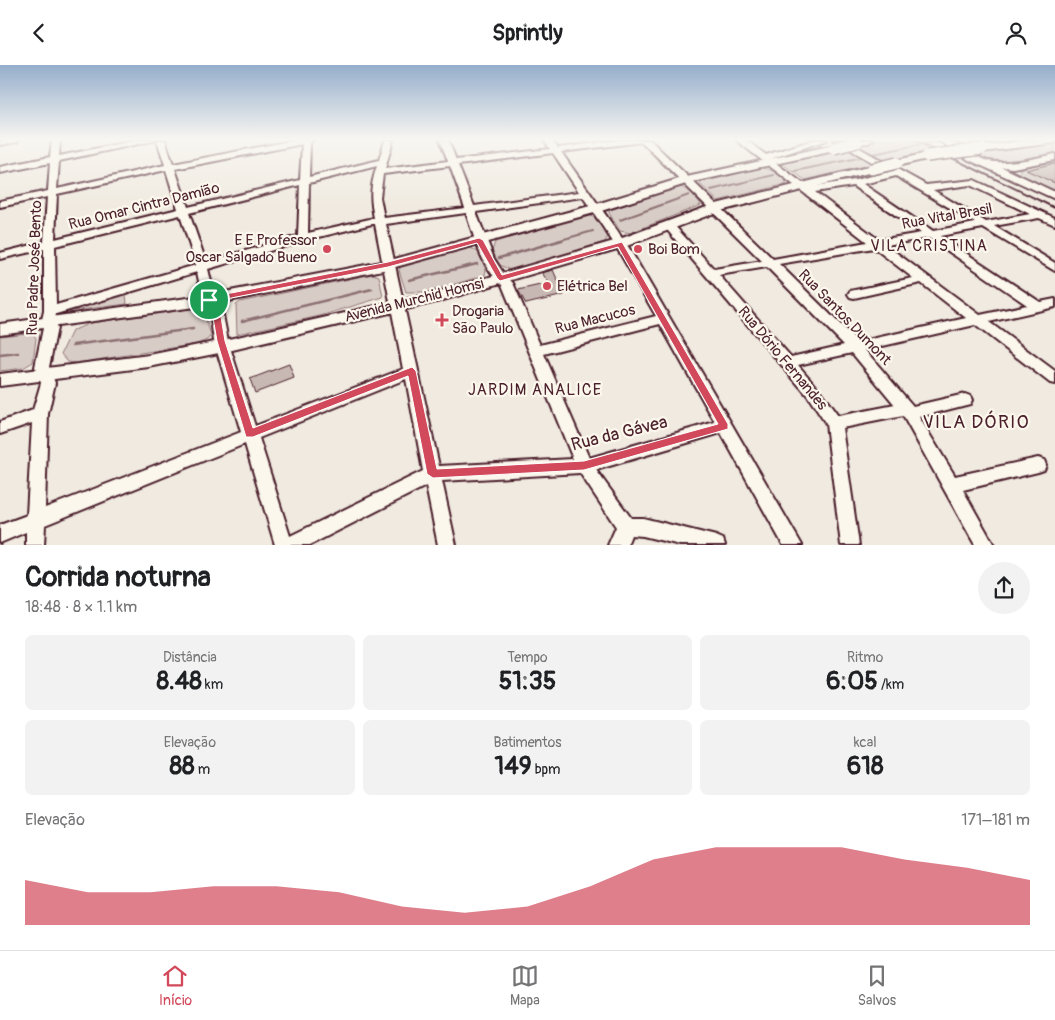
<!DOCTYPE html>
<html lang="pt">
<head>
<meta charset="utf-8">
<style>
	:root { --surface:#fff; --page:#f2f2f2; --text:#202124; --muted:#757577; --line:#e0e0e0; --accent:#d1495b }
	body { margin:0; font-family:Pangolin,sans-serif; background:var(--page); color:var(--text); height:100vh; display:flex; flex-direction:column; font-size:19px; white-space:nowrap }
	* { box-sizing:border-box; margin:0 }
	p { font-size:16px; color:var(--muted) }
	.icon { flex:none; width:28px; height:28px; fill:none; stroke:currentColor; stroke-width:2; stroke-linecap:round; stroke-linejoin:round }
	.map { position:relative; height:480px; overflow:hidden }
	.drawer { display:flex; flex-direction:column; background:var(--surface); flex:1 }
	.drawer>* { flex:none }
	.pin { position:absolute; display:grid; place-items:center; width:42px; height:42px; color:#fff; margin:-21px; border:2px solid #fff; border-radius:50%; box-shadow:0 1px 5px #0007 }
	.round { display:grid; place-items:center; flex:none; width:52px; height:52px; border-radius:26px; background:var(--page) }
	.headline { display:flex; align-items:center; justify-content:space-between; height:85px; padding:0 25px }
	h1 { font-size:28px; font-weight:800; line-height:38px }
	.metrics { display:grid; grid-template-columns:repeat(3,1fr); gap:8px; height:85px; padding:5px 25px }
	.metrics div { display:grid; align-content:center; border-radius:8px; background:var(--page); text-align:center }
	.metrics b { font-size:25px; font-weight:800 }
	.metrics small { font-size:14px; font-weight:400 }
	.metrics p { font-size:14px }
	.chart { height:140px; padding:10px 25px }
	.chart p { display:flex; justify-content:space-between }
	.chart svg { width:100%; height:90px; margin-top:5px; fill:var(--accent); opacity:.7 }
	header { display:flex; justify-content:space-between; align-items:center; height:65px; padding:0 25px; background:var(--surface); font-size:22px; font-weight:800 }
	.dock { display:flex; justify-content:space-around; align-items:center; height:70px; border-top:1px solid var(--line); background:var(--surface); font-size:14px; color:var(--muted) }
	.dock a { display:grid; justify-items:center; gap:2px }
	.dock .on { color:var(--accent) }
	.map>svg:first-child { display:block }
	.green { fill:#d8ccc6; stroke:#917678 }
	.lines { fill:none; stroke-linecap:round; stroke-linejoin:round }
	.stream-far1 { stroke:#8c6f72; stroke-width:2 }
	.stream { stroke:#8c6f72; stroke-width:2.5 }
	.building { fill:#c8b8b3; stroke:#4a1f2b }
	.minor-casing { stroke:#4a1f2b; stroke-width:4 }
	.major-casing { stroke:#4a1f2b; stroke-width:4 }
	.minor { fill:#fbf7ec; fill-rule:evenodd }
	.major { fill:#fbf7ec; fill-rule:evenodd }
	.rail { stroke:#4a1f2b; stroke-width:2 }
	.major-bridge-casing { stroke:#4a1f2b; stroke-width:14; stroke-linecap:butt }
	.major-bridge { stroke:#fbf7ec; stroke-width:11 }
	.route { fill:#d1495b; stroke:#fff; fill-rule:evenodd }
	.poi-dot { fill:#d1495b; stroke:#fbf7ec; stroke-width:2 }
	.labels { text-anchor:middle; stroke-width:4.5; stroke-linejoin:round; paint-order:stroke }
	.street-label { font-size:15px; fill:#4a1f2b; stroke:#fbf7ec }
	.poi-label { font-size:15px; fill:#4a1f2b; stroke:#fbf7ec; text-anchor:start }
	.neighbourhood-label { font-size:16px; letter-spacing:1px; fill:#4a1f2b; stroke:#fbf7ec }
	.near-street-label { font-size:18px; fill:#4a1f2b; stroke:#fbf7ec }
	.near-neighbourhood-label { font-size:19px; letter-spacing:1px; fill:#4a1f2b; stroke:#fbf7ec }
</style>
</head>
<body>
<header><svg class="icon" aria-label="back" viewBox="0 0 24 24"><path d="M15 5l-7 7 7 7"/></svg>Sprintly<svg class="icon" aria-label="person" viewBox="0 0 24 24"><circle cx="12" cy="8" r="4"/><path d="M4 21q1-7 8-7t8 7"/></svg></header>
<div class="map">
<svg width="1055" height="480" viewBox="0 0 1055 480">
	<rect width="100%" height="100%" fill="#f0eae0"/>
	<filter id="ink" filterUnits="userSpaceOnUse"><feTurbulence type="fractalNoise" baseFrequency=".02" numOctaves="2"/><feDisplacementMap in="SourceGraphic" scale="10" xChannelSelector="R" yChannelSelector="G"/><feConvolveMatrix kernelMatrix="1 2 1 2 8 2 1 2 1" color-interpolation-filters="sRGB"/></filter>
	<g filter="url(#ink)">
		<g class="green">
			<path d="M876 75H913L935 87 885 96 854 81Z"/>
			<path d="M1055 78V88C1027 93 998 105 972 88Z"/>
			<path d="M842 84 851 86 872 99 805 115 781 98Z"/>
			<path d="M1055 94V128L1025 114 1020 108V103Z"/>
			<path d="M761 102C771 105 783 109 787 119L718 136 700 119 701 115Z"/>
			<path d="M678 122C687 122 697 132 701 140L630 168 620 166 609 148V145Z"/>
			<path d="M587 150C597 151 602 163 608 171L605 177 510 205 500 200 492 186 495 177Z"/>
			<path d="M469 182 478 187 486 205 485 210 429 227H406L399 205 401 201Z"/>
			<path d="M373 209 379 211 383 232 320 251 237 269 236 240 240 237Z"/>
			<path d="M126 229 127 239 64 247 69 244Z"/>
			<path d="M195 243 203 246 211 270 207 275 197 279 77 298 68 297 61 289 72 266 90 258Z"/>
			<path d="M28 268 33 269 36 273 33 297 23 303 0 306V271Z"/>
		</g>
		<g class="lines">
			<g class="stream-far1">
				<path d="M873 89 927 78 965 75"/>
				<path d="M795 106 858 93"/>
				<path d="M711 125 774 110"/>
				<path d="M620 155 689 130"/>
				<path d="M557 176 593 166"/>
			</g>
			<g class="stream">
				<path d="M499 193 562 175"/>
				<path d="M409 215 477 199"/>
				<path d="M242 256 372 224"/>
				<path d="M73 280 193 264"/>
				<path d="M0 290 18 288"/>
			</g>
		</g>
		<g class="building">
			<path d="M1055 98V118L1026 105Z"/>
			<path d="M553 205 564 230 526 239 518 225 549 218 542 208Z"/>
			<path d="M289 299 294 313 255 328 250 314Z"/>
		</g>
		<g class="lines">
			<g class="minor-casing">
				<g id="minor">
					<path d="M18 75 17 77 0 80V76Z"/>
					<path d="M52 75H60L59 91 138 75H157L59 96 57 124 165 100 157 75H165L173 99 295 75H314L310 77 309 112 379 95 385 75H393L385 104 448 96 440 75H448L456 95 550 84 544 75H552L558 83 618 75H650L773 194 867 177 736 75H746L766 90 813 75H827L773 93V96L808 122 855 115 889 107 834 75H845L926 120 974 115 1055 153V160L1039 153 994 161 1055 198V206L983 163 940 171 1040 237 1055 234V242L989 257 1055 306V319L1050 318 975 260 865 285 913 341 965 329 970 331 972 335 970 339 919 352 955 411 1038 393 1044 395 1046 400 1044 405 1038 407 963 425 994 480H975L903 351 842 363 859 480H841L826 359 807 330 663 160 664 158H672L714 204 762 196 642 77 561 87 629 183 802 480H783L721 368 596 405 631 453H643L716 471 723 474 725 480H680L643 471 631 470 627 480H608L616 462 580 408 442 416 456 480H438L426 421 310 480H275L245 379 45 460 44 480H26V467L0 478V460L27 450 32 358 0 369V357L33 345 41 318 35 302 43 263 41 259 44 246V184L0 194V188L44 177 47 132 0 142V136L48 126 50 98 0 108V102L50 92ZM302 79 300 115 188 142 175 104ZM553 88 579 127 474 141 458 100ZM377 101C370 122 370 132 374 153L308 168 309 118ZM450 101 465 143 384 153 380 132 383 109ZM166 105 178 144 55 174 57 129ZM896 111 975 158 933 166 863 119ZM300 120 298 171 206 197 189 148ZM970 120 1030 149 986 157 933 125ZM853 121 921 168 879 175 815 127ZM583 132 617 183 656 251 540 280 513 218 504 209 494 194 476 147ZM466 148C475 174 481 201 502 220L573 394 439 401 386 159ZM180 150 196 200 56 240 55 181ZM372 159H375L403 304 255 361 228 276 221 240 215 233 208 204 307 175ZM929 173 1027 240 980 250 886 180ZM874 183 913 213 850 226 848 229 850 232 854 233 921 218 966 253 858 277 779 199ZM767 202 844 280 791 292 719 210ZM197 207 203 235 209 241 214 276 241 367 45 443 48 349 55 318 49 302 57 263 54 259 56 249ZM660 259 715 357 589 393 544 289ZM852 288 895 340 838 351 817 322 798 300ZM406 314 423 406 290 471 259 373Z"/>
				</g>
			</g>
			<g class="major-casing">
				<g id="major">
					<path d="M853 75H873L868 78 853 79Z"/>
					<path d="M938 75C960 75 966 88 985 95 1003 101 1036 93 1055 89V95L1013 103 1002 102 1055 127V134L969 95Z"/>
					<path d="M1028 75H1055V78L982 87 977 84 982 81Z"/>
					<path d="M834 80 838 81V85L689 118 598 147 388 204 209 240 0 269V259L209 230 387 196 590 141 682 113Z"/>
					<path d="M927 88 932 91 931 93 897 101 892 98 893 96Z"/>
					<path d="M872 101 876 102 877 104 876 106 720 146 624 182 436 237 224 287 149 302 0 321V309L149 290 224 275 434 228 614 176 712 140Z"/>
				</g>
			</g>
			<use href="#minor" class="minor"/>
			<use href="#major" class="major"/>
			<path class="rail" d="M915 75 1055 143"/>
			<g class="major-bridge-casing">
				<g id="major-bridge">
					<path d="M834 83 857 77"/>
					<path d="M927 91 982 84"/>
					<path d="M872 104 897 98"/>
				</g>
			</g>
			<use href="#major-bridge" class="major-bridge"/>
		</g>
	</g>
	<linearGradient id="sky" x2="0" y2="1"><stop stop-color="#95aecc"/><stop offset="0.52" stop-color="#f8f6f1"/><stop offset="1" stop-color="#f8f6f1" stop-opacity="0"/></linearGradient>
	<rect width="1055" height="143" fill="url(#sky)"/>
	<path class="route" d="M479 173 483 175 502 210 622 177 728 359V364L584 405 433 413 427 409 408 311 253 372H246L217 276 211 241 205 235 206 233 388 197ZM477 178 497 213 500 216 618 182 718 359 584 396 437 404 416 306 412 302 253 363 225 276 219 240 216 236 388 202Z"/>
	<g class="poi-dot">
		<circle cx="327" cy="184" r="5"/>
		<circle cx="638" cy="184" r="5"/>
		<circle cx="547" cy="221" r="5"/>
		<path d="M439.5 247.5h5v5h5v5h-5v5h-5v-5h-5v-5h5z"/>
	</g>
	<g class="labels">
		<g class="street-label">
			<text transform="translate(144 141) rotate(-14)" y="5">Rua Omar Cintra Damião</text>
			<text transform="translate(947 151) rotate(-10)" y="5">Rua Vital Brasil</text>
			<text transform="translate(34 203) rotate(-88)" y="5">Rua Padre José Bento</text>
			<text transform="translate(414 235) rotate(-14)" y="5">Avenida Murchid Homsi</text>
			<text transform="translate(845 252) rotate(46)" y="5">Rua Santos Dumont</text>
			<text transform="translate(595 254) rotate(-14)" y="5">Rua Macucos</text>
			<text transform="translate(783 293) rotate(50)" y="5">Rua Dório Fernandes</text>
		</g>
		<g class="poi-label">
			<text x="317" y="180" text-anchor="end">E E Professor<tspan x="317" dy="17">Oscar Salgado Bueno</tspan></text>
			<text x="648" y="189">Boi Bom</text>
			<text x="557" y="226">Elétrica Bel</text>
			<text x="452" y="251">Drogaria<tspan x="452" dy="17">São Paulo</tspan></text>
		</g>
		<g class="neighbourhood-label">
			<text x="929" y="186">VILA CRISTINA</text>
			<text x="535" y="330">JARDIM ANALICE</text>
		</g>
		<g class="near-street-label">
			<text transform="translate(619 368) rotate(-14)" y="6">Rua da Gávea</text>
		</g>
		<g class="near-neighbourhood-label">
			<text x="976" y="363">VILA DÓRIO</text>
		</g>
	</g>
</svg>
<div class="pin" style="left:209px;top:235px;background:#1e9e55"><svg class="icon" aria-label="arrive" viewBox="0 0 24 24"><path d="M6 21V4h12l-3 4 3 4H6"/></svg></div>
</div>
<section class="drawer">
<div class="headline"><div><h1>Corrida noturna</h1><p>18:48 · 8 × 1.1 km</p></div><a class="round"><svg class="icon" aria-label="share" viewBox="0 0 24 24"><path d="M12 15V3M7 8l5-5 5 5M5 13v7h14v-7"/></svg></a></div>
<div class="metrics">
<div><p>Distância</p><b>8.48<small> km</small></b></div>
<div><p>Tempo</p><b>51:35</b></div>
<div><p>Ritmo</p><b>6:05<small> /km</small></b></div>
</div>
<div class="metrics">
<div><p>Elevação</p><b>88<small> m</small></b></div>
<div><p>Batimentos</p><b>149<small> bpm</small></b></div>
<div><p>kcal</p><b>618</b></div>
</div>
<div class="chart"><p><span>Elevação</span>171–181 m</p>
<svg viewBox="0 0 160 44" preserveAspectRatio="none"><path d="M0 44V22L10 28L20 28L30 25L40 25L50 28L60 35L70 38L80 35L90 25L100 12L110 6L120 6L130 6L140 12L150 16L160 22V44z"/></svg>
</div>
</section>
<nav class="dock">
<a class="on"><svg class="icon" aria-label="home" viewBox="0 0 24 24"><path d="M3 11l9-7 9 7M6 9v11h12V9"/></svg>Início</a>
<a><svg class="icon" aria-label="map" viewBox="0 0 24 24"><path d="M3 6l6-2 6 2 6-2v14l-6 2-6-2-6 2zM9 4v14M15 6v14"/></svg>Mapa</a>
<a><svg class="icon" aria-label="saved" viewBox="0 0 24 24"><path d="M7 4h10v16l-5-4-5 4z"/></svg>Salvos</a>
</nav>
</body>
</html>
